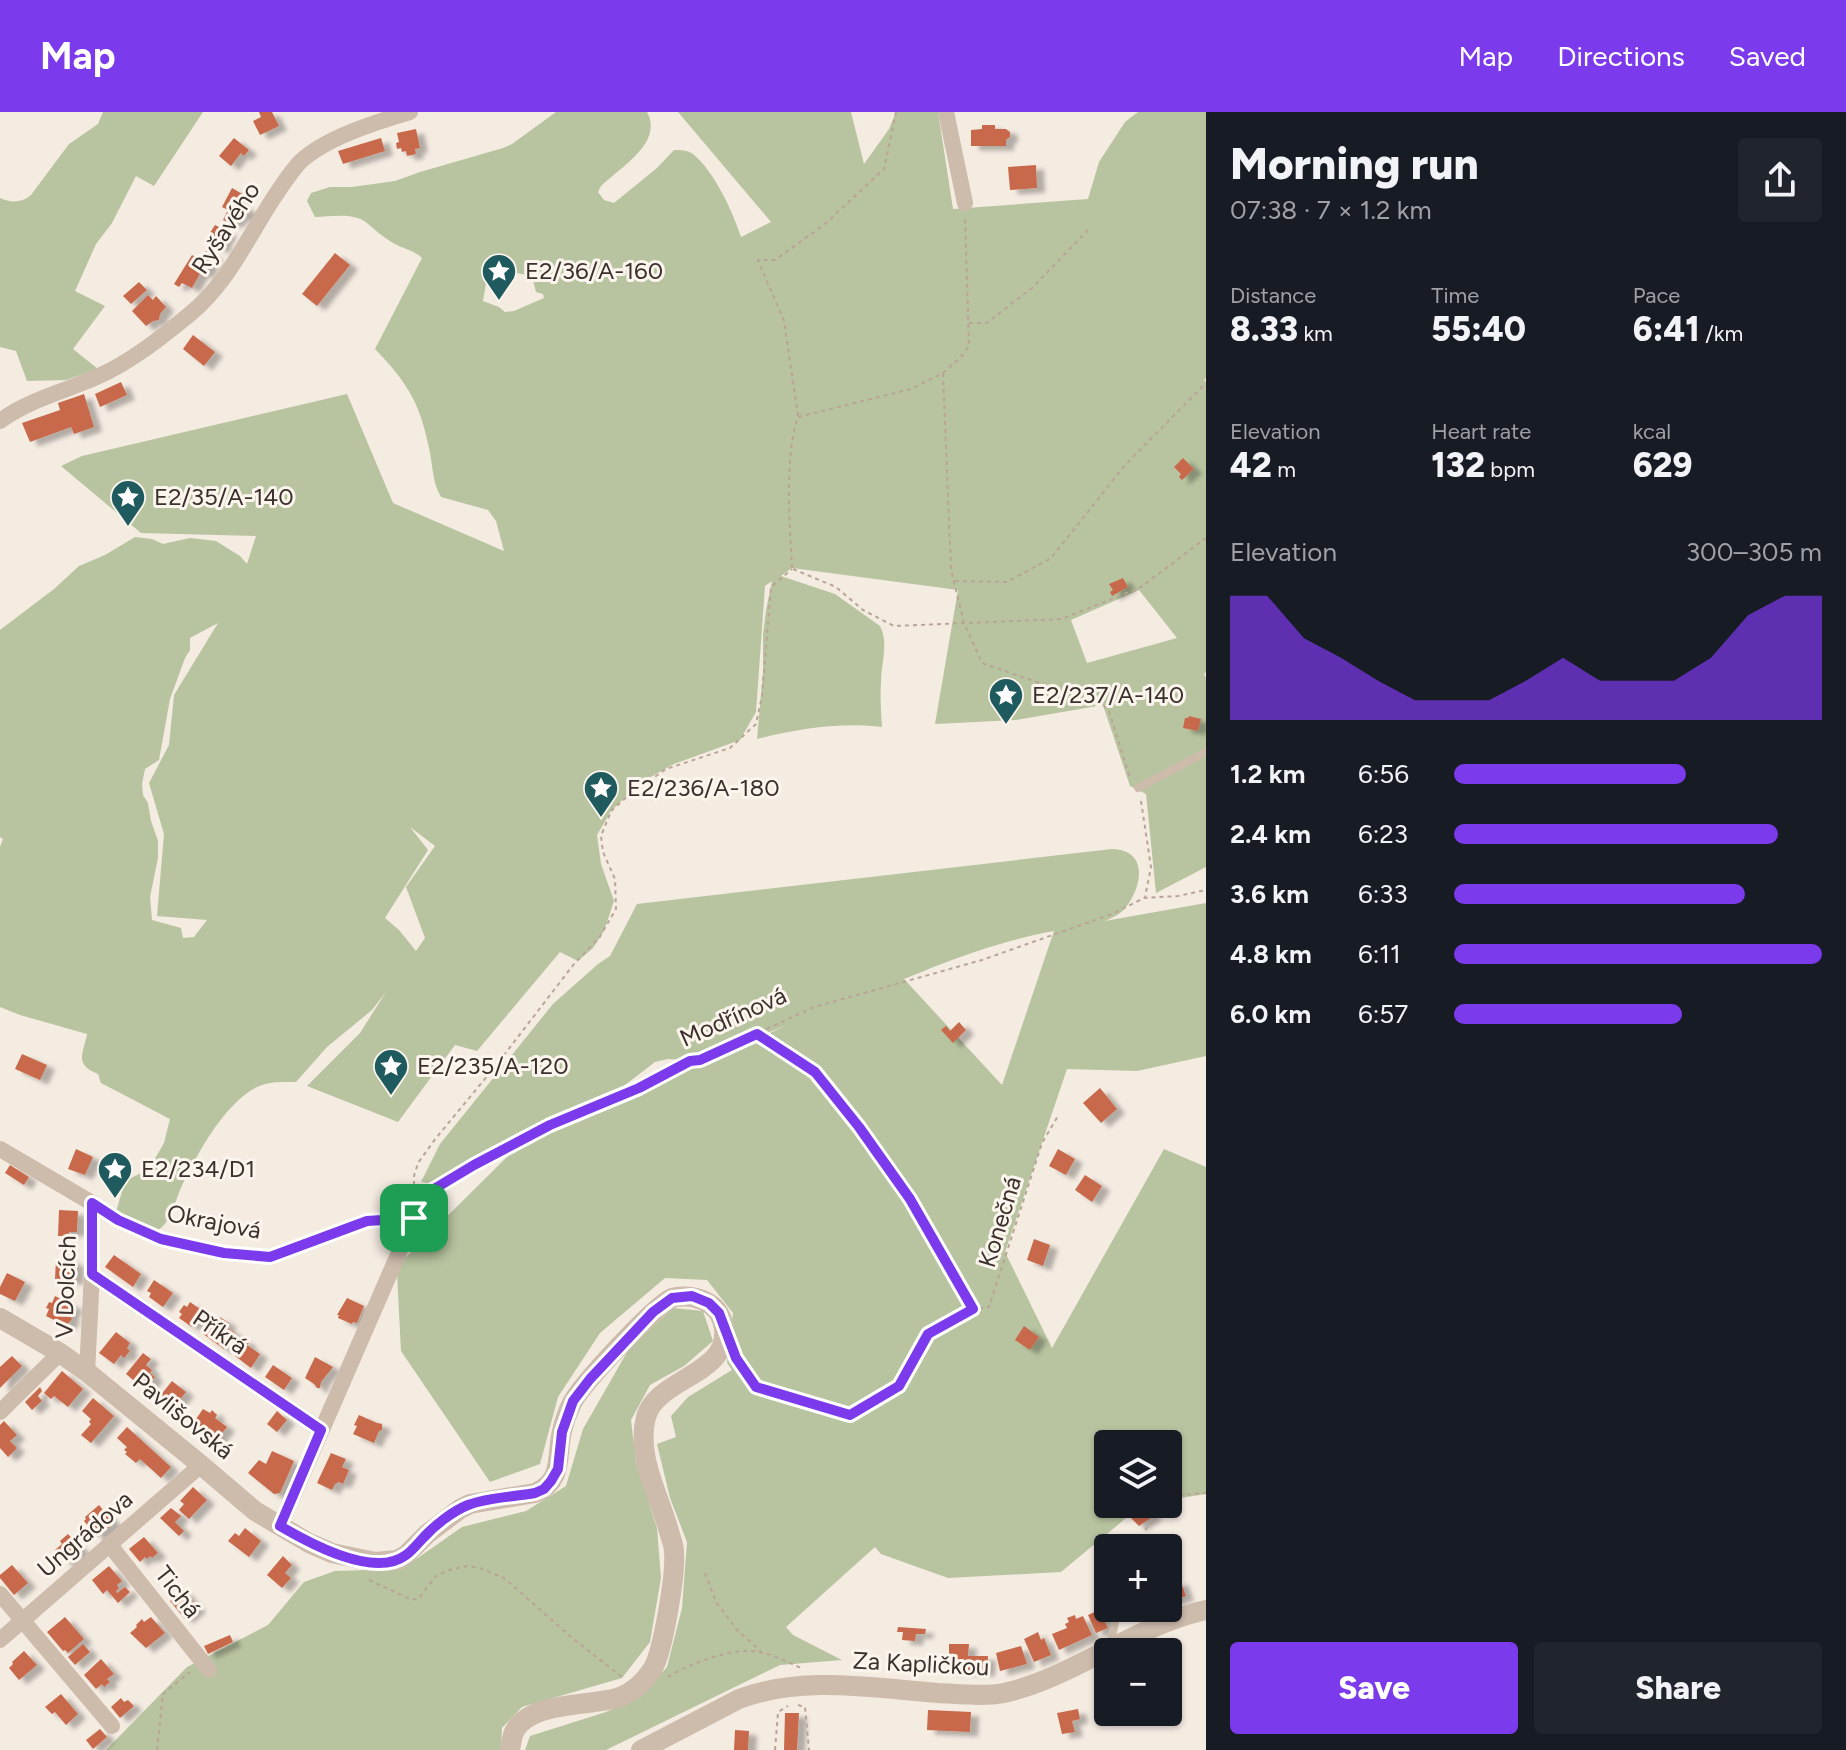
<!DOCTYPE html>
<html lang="en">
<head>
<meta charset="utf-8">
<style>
	:root { --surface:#171b24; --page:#20242c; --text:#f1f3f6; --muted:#9ea1a6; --accent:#7c3aed }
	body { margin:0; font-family:Figtree,sans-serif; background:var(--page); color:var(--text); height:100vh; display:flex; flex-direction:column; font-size:30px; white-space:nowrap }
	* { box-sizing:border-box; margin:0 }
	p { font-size:26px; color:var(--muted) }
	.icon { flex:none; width:44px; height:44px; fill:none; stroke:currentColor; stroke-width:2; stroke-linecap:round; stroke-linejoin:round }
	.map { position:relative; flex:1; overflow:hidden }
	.details { display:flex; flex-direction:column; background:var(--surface); width:640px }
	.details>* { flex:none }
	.buttons { position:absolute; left:1094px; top:1318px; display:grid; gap:16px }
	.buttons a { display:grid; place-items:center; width:88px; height:88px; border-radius:8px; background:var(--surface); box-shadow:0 2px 6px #0004; font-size:40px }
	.pin { position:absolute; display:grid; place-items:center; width:68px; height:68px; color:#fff; margin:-34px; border-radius:16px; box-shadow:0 4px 12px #0006 }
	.round { display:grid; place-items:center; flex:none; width:84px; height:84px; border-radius:8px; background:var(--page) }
	.head { display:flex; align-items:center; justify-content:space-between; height:136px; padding:0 24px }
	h1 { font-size:44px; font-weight:800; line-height:60px }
	.metrics { display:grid; grid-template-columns:repeat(3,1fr); gap:12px; height:136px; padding:8px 24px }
	.metrics div { display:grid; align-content:center }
	.metrics b { font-size:34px; font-weight:800 }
	.metrics small { font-size:22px; font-weight:400 }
	.metrics p { font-size:22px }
	.chart { height:224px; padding:16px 24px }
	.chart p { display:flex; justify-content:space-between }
	.chart svg { width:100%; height:144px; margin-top:8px; fill:var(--accent); opacity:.7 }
	.primary-button { display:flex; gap:16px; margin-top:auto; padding:16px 24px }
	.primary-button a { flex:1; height:92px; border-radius:8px; background:var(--accent); color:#fff; font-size:32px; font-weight:800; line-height:92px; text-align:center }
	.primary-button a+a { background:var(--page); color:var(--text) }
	ul { padding:0 24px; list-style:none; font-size:26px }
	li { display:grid; grid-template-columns:128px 96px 1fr; align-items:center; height:60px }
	li i { height:20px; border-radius:10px; background:var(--accent) }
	header { display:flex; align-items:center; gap:48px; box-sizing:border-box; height:112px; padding:0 40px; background:var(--accent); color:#fff }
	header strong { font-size:38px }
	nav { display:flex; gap:44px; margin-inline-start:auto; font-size:28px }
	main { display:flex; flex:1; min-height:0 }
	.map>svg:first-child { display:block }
	.green { fill:#b8c4a0; fill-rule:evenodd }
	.building { fill:#c8694b; filter:url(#shadow) }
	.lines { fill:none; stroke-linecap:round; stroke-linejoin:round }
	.path { stroke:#b9a596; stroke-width:2; stroke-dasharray:4 4; stroke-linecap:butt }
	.service { stroke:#cdbbac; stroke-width:8 }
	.minor { stroke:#cdbbac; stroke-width:16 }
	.tertiary { stroke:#cdbbac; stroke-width:20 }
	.route-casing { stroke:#fff; stroke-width:16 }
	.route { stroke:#7c3aed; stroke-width:10 }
	.labels { text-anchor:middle; stroke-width:6; stroke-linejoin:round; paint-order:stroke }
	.street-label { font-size:24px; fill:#3b302b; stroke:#fbf5ee }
	.poi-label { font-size:24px; fill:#3b302b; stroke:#fbf5ee; text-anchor:start }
</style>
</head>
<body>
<header>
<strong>Map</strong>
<nav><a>Map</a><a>Directions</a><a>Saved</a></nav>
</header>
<main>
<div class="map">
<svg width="1206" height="1638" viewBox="0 0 1206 1638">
	<defs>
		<filter id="shadow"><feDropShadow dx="8" dy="4.5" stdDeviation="2" flood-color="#0004"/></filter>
	</defs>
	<rect width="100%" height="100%" fill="#f4ebe1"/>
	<g class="green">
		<path d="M103 0H203L154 74 136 64 112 111 96 132 75 179 105 194 73 237 98 257 66 268 27 269 16 239 0 235V86C11 91 22 91 31 83L69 32 98 12Z"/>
		<path d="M556 0H647C664 31 619 56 601 74L598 80 604 88 614 91 657 56 674 38C681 38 687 38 693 42 714 59 733 100 741 125L771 110 678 0H851L864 52 889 17 896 0H938L953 97 1088 87 1099 50 1125 10 1138 0H1206V266L1204 268 1206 270V560L1204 562 1206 566V755L1156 781 1146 682 1130 674 1103 593 1016 608 935 612 958 478 792 456 781 464 835 482 880 514C889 531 881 552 881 570 880 585 881 600 882 615 839 610 798 617 757 627L763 560V522L766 498 772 469 765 474 756 600 740 628 674 652 640 671 611 699 597 723 601 752 614 789 604 819 593 836 578 849 560 840 477 939 455 933 398 1010 307 974 360 921 386 880 372 898 327 935 296 970C283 970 271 969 259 974 225 989 195 1045 180 1078 174 1093 170 1113 155 1120 141 1117 121 1114 116 1100L125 1069 149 1057 164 1031 170 1007 101 971 98 962C74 952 83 943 87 922L20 903 0 895V735L3 727 0 725V518L54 477 79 454 105 443 135 425 152 427 163 432 190 426 216 429 240 444 247 452 256 424 141 421 61 354 82 344 347 282 393 391 504 439 496 409 488 398 441 385C432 370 433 353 429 336 420 291 407 270 375 237L422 146C414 138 403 137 393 131 383 125 375 118 367 111 353 100 331 105 315 105L307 89 311 81 330 75H352L395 69 420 60 503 36 512 32ZM517 161 532 164 536 180 543 182 544 186 514 199 505 200 499 195 483 189 486 171ZM1139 478 1177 526 1087 551 1071 508ZM218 511 174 583 169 633 149 671 164 722 157 804 207 808 194 825 183 826 181 816 152 808 150 785 158 746V729L151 709 148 691 143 683 142 672 145 657 159 648 170 587 185 546 190 538V526ZM410 715 435 734 406 775 425 826 416 839 399 818 385 806 428 738Z"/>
		<path d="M1112 737C1148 738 1143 773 1126 795 1121 802 1112 806 1105 809L1206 791V944L1137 959 1067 957 1005 1140 1052 1236 1164 1037 1206 1055V1382L1168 1388V1332H1108V1392H1143L1061 1460 948 1466 881 1442 875 1435 786 1515 793 1523 842 1548 780 1553 606 1638H525L530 1624 606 1600 640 1585 667 1555 682 1496 687 1430 670 1386 657 1332 676 1325 671 1304 688 1285 732 1258 727 1251 733 1201 707 1168 665 1166 600 1221 558 1285 540 1352 490 1370 401 1239 397 1161 406 1145 517 1035 785 914 706 945 694 949 668 947 655 950 608 986 551 1012 474 1056 444 1064 428 1071 421 1070 440 1032 553 892 598 852 610 844 637 792ZM1054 819 1002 973 904 867C952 847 1003 828 1054 819Z"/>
		<path d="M673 1196 703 1199 713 1229 684 1254 650 1273 631 1308 636 1350 657 1416 661 1466 650 1530 622 1566 522 1595 502 1616 501 1638H106L187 1555 268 1513 304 1470 335 1459 402 1457 462 1415 526 1399 566 1374 583 1317 630 1235Z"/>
	</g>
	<g class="building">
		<path d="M259 0H272L279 14 260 23 253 9 261 5Z"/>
		<path d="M982 13H995V17H1006L1010 20V25L1006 28V34H971V18L982 17Z"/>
		<path d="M416 17 420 36 415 37 416 42 407 44 406 39 402 40 401 36 397 37 396 31 399 30 397 21Z"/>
		<path d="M234 26 249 38 244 44 241 41 231 54 219 44Z"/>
		<path d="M381 26 385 39 343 52 338 39Z"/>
		<path d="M1036 53 1037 76 1010 78 1008 55Z"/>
		<path d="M232 76 244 83 239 91 249 97 245 106 240 104 237 111 234 109 232 112 223 108 228 98 222 95Z"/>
		<path d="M215 113 229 120 223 131 224 134 219 137 216 133 206 127Z"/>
		<path d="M206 139 215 144 205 162 201 160 192 176 182 171 179 175 174 172 192 143 201 148Z"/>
		<path d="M335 141 350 153 317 194 302 182Z"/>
		<path d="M139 170 147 178 131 192 123 184Z"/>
		<path d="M148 183 153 188 156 184 166 195 160 202 159 208 153 209 146 214 132 199Z"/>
		<path d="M193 223 215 240 204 254 183 237Z"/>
		<path d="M121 270 127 283 100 295 95 282Z"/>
		<path d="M84 282 94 315 74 322 71 315 30 330 22 311 60 298 58 291Z"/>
		<path d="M1183 346 1194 357 1182 368 1179 365 1181 362 1174 355Z"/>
		<path d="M1123 466 1128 475 1112 484 1110 480 1113 478 1109 472Z"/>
		<path d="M1189 604 1201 607 1198 619 1183 616 1185 606H1188Z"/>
		<path d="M959 910 966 918 953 931 941 918 946 914 950 919Z"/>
		<path d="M22 942 47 953 40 968 15 957Z"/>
		<path d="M1100 976 1117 997 1101 1011 1083 991Z"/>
		<path d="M76 1037 93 1045 85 1063 68 1057Z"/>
		<path d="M1058 1037 1075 1047 1066 1063 1049 1054Z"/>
		<path d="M10 1053 29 1065 24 1073 5 1061Z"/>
		<path d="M1085 1063 1102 1074 1092 1090 1075 1078Z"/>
		<path d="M59 1098 78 1099 77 1120H69V1124H58Z"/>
		<path d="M1034 1127 1050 1133 1043 1154 1027 1148Z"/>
		<path d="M114 1143 141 1162 133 1175 105 1155Z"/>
		<path d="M63 1146H70V1149H76V1168L55 1167 56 1148 62 1149Z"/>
		<path d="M7 1161 25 1170 15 1189 0 1182V1175Z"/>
		<path d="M154 1168 173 1181 163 1195 149 1185 151 1181 147 1179Z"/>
		<path d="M55 1184 75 1194 70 1204 72 1207 66 1214 46 1204 49 1197 46 1196 49 1190 52 1191Z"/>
		<path d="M347 1186 364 1194 357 1211 353 1210 352 1212 338 1206 339 1203H337Z"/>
		<path d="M190 1190 203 1199 192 1215 179 1206 182 1202 179 1200 184 1193 187 1195Z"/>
		<path d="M220 1205 229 1211 226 1215 235 1221 224 1237 203 1222 213 1209 216 1211Z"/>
		<path d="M1024 1214 1039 1225 1030 1238 1015 1228Z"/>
		<path d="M116 1220 130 1231 127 1236 130 1239 124 1246 121 1243 114 1252 99 1241Z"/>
		<path d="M242 1226 249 1231 247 1233 260 1242 251 1256 235 1244 237 1242 233 1239Z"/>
		<path d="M143 1241 151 1247 146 1253 152 1258 150 1261 155 1265 145 1278 126 1262Z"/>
		<path d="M12 1244 22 1254 0 1276V1255Z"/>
		<path d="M315 1245 333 1255 321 1270 320 1276H317L314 1272 305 1266Z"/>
		<path d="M273 1253 292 1266 284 1278 265 1265Z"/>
		<path d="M62 1259 83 1277 68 1295 54 1284 51 1287 44 1281Z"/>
		<path d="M172 1269 186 1280 174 1295 170 1292 167 1295 159 1289 162 1285 160 1284Z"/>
		<path d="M40 1275 42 1279 38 1284 42 1289 32 1298 25 1290Z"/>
		<path d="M93 1286 114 1304 91 1331 81 1323 91 1312 89 1310 91 1307 82 1299Z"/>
		<path d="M203 1297 210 1301 212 1298 217 1303 215 1306 227 1315 214 1331 201 1324 200 1319 195 1315 198 1310 196 1307Z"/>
		<path d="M277 1299 287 1308 277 1320 267 1312Z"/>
		<path d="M359 1303 377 1311 382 1312V1318L379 1319 374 1331 353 1322 357 1314 354 1313Z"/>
		<path d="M4 1309 17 1323 10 1329 17 1336 8 1345 0 1336V1313Z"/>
		<path d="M127 1315 171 1355 161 1366 140 1347 136 1351 125 1342 127 1340 124 1338 127 1335 117 1326Z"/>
		<path d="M272 1339 294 1349 280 1381 274 1382 248 1361 259 1348 266 1352Z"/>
		<path d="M331 1341 346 1347 342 1355 349 1358 343 1372 339 1370 335 1372 332 1378 317 1371Z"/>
		<path d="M193 1375 207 1388 189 1407 179 1398 184 1392 180 1389Z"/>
		<path d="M99 1393 114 1411 97 1425 84 1409 86 1407 85 1405Z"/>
		<path d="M1144 1393 1154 1404 1139 1414 1130 1405Z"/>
		<path d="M171 1396 181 1404 175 1410 184 1419 179 1424 160 1406Z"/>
		<path d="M245 1416 261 1429 249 1445 228 1429 235 1421 239 1424Z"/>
		<path d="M68 1422 82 1438 66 1451 55 1438 62 1432 60 1429Z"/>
		<path d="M144 1425 158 1441 152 1446 150 1444 147 1447 145 1445 140 1450 129 1437Z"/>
		<path d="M1106 1433 1115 1435 1108 1436V1469L1104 1468 1105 1465 1102 1464 1103 1458 1101 1457 1102 1451 1098 1449 1102 1434 1106 1435Z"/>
		<path d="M283 1444 292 1453 285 1461 291 1466 282 1476 267 1463Z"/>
		<path d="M12 1453 28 1471 14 1483 0 1466V1463Z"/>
		<path d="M109 1454 122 1469 117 1473 119 1476 116 1479 117 1481 125 1475 130 1480 118 1491 107 1478 103 1482 92 1468Z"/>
		<path d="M1180 1468 1186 1484 1168 1490V1473Z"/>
		<path d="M183 1478 198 1496 185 1507 170 1489Z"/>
		<path d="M1099 1498 1100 1501 1102 1499 1104 1501 1106 1507 1104 1508 1108 1516 1096 1521 1088 1503Z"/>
		<path d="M1075 1503 1076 1507 1083 1504 1092 1523 1059 1538 1052 1522 1067 1516 1065 1512 1069 1510 1067 1506Z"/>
		<path d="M65 1505 84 1527 68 1541 65 1538 63 1539 47 1520Z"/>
		<path d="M151 1505 165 1521 146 1536 130 1521 137 1515 136 1513 142 1507 144 1510Z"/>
		<path d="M898 1515 926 1517 925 1522H916L915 1529 902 1528 903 1520H897Z"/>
		<path d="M1038 1520 1041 1528 1044 1526 1051 1543 1034 1550 1024 1527Z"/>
		<path d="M230 1523 233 1530 208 1542 204 1534Z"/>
		<path d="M83 1532 90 1540 75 1553 68 1545Z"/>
		<path d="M949 1532H969L968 1544H988L987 1560 949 1558Z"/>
		<path d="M1021 1534 1027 1552 1000 1559 996 1541Z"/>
		<path d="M24 1539 37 1553 19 1568 9 1556 13 1552 12 1550Z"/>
		<path d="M101 1547 114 1562 107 1567 110 1570 104 1575 102 1572 96 1577 84 1563Z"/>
		<path d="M61 1582 78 1602 66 1613 55 1600 52 1602 45 1595Z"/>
		<path d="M121 1586 124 1590 128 1588 134 1594 120 1606 111 1595Z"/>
		<path d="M1078 1597 1080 1607 1072 1609 1075 1620 1062 1622 1057 1601Z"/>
		<path d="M928 1598 971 1600 970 1620 927 1618Z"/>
		<path d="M785 1601H799L797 1638H784Z"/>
		<path d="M100 1617 107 1625 93 1637 86 1628Z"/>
		<path d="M735 1618 749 1619 748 1638H734Z"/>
	</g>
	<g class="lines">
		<g class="path">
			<path d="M969 211H987L1033 175 1088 118"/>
			<path d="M943 261 951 458 964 511 982 551 1103 593 1109 599 1130 666"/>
			<path d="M798 304 784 209 758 148H775L825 112 884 57 896 0"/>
			<path d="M792 456C790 412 784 346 798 305L911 277 943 261 960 246 969 234 965 106"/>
			<path d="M793 457 836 475 863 498 894 514 1062 507 1141 475 1206 426"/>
			<path d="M955 469 1007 470 1051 446 1126 352 1206 271"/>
			<path d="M1141 689 1151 755 1145 785"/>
			<path d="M758 922 815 960 859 1015 910 1087 973 1197 989 1195 1042 1031 1058 1004"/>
			<path d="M414 1089V1064L418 1051 436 1026 494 956 574 852 599 826 616 797 615 767 603 740 601 724 611 699 630 682 666 657 730 636 756 612 762 584 771 475 792 457"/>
			<path d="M421 1094 429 1080 474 1053 550 1013 639 976 690 949 700 948 814 895 982 848 1112 802 1144 786 1178 784 1206 778"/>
			<path d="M109 1102 118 1108 161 1127 224 1141 270 1145 367 1109 397 1107"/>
			<path d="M736 1244 756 1275 850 1303 899 1274 928 1222 972 1197"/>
			<path d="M1145 1418 1161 1401 1182 1383 1206 1381"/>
			<path d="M705 1461 716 1490 737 1518 761 1539"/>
			<path d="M369 1468 412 1488 419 1486 436 1464 449 1458 467 1454 480 1456 504 1466 571 1525 622 1565"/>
			<path d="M668 1565C688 1552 735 1534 759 1540 774 1543 788 1550 801 1556"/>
			<path d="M798 1593 805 1595 809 1638"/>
			<path d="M157 1638 163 1582 190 1560"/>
			<path d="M775 1638 778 1600 788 1594"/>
		</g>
		<g class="service">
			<path d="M1138 676 1206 640"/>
			<path d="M1136 1436 1140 1426"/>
			<path d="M1110 1534 1118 1496"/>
		</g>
		<g class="minor">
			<path d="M946 0 965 91"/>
			<path d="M0 309C30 287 66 279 99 264 132 249 162 225 190 202 226 173 246 129 271 90 280 76 289 62 300 50 325 26 376 10 410 0"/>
			<path d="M0 1037 92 1091V1162L87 1260"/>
			<path d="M92 1162 321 1318"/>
			<path d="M0 1300 60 1241"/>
			<path d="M280 1414 414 1106"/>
			<path d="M109 1432 209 1558"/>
			<path d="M0 1482 112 1614"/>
			<path d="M0 1528 201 1353"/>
		</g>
		<g class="tertiary">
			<path d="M0 1206 60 1241 87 1260 201 1353 255 1399 309 1431 332 1441 375 1450 397 1448 406 1443 427 1422 460 1397 470 1392 535 1381C564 1369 556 1344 562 1319 564 1310 568 1299 572 1291 581 1273 655 1193 672 1186 678 1184 690 1184 696 1186 708 1189 718 1196 722 1208 739 1262 657 1264 646 1305 636 1343 658 1381 668 1416 670 1424 674 1432 674 1440 676 1461 663 1541 652 1558 645 1569 633 1580 620 1585 591 1595 530 1588 514 1620 512 1625 511 1633 510 1638"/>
			<path d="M641 1638 739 1587C802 1563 873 1576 938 1581 960 1582 983 1585 1004 1581 1075 1565 1135 1513 1206 1498"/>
		</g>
	</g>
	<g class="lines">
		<g class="route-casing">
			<path id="route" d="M757 922 815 960 859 1015 910 1087 973 1197 928 1222 899 1274 850 1303 756 1275 736 1246 719 1201 709 1191 692 1184 672 1186 653 1200 590 1267 573 1289 562 1320 558 1357 551 1369 544 1377 535 1381C514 1385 488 1385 468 1393 453 1399 435 1413 424 1425 418 1431 413 1438 406 1443 374 1467 309 1431 280 1414L321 1318 92 1162V1091L118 1108 161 1127 224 1141 270 1145 367 1109 414 1106 429 1080 474 1053 550 1013 639 976 690 949 700 948Z"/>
		</g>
		<use href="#route" class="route"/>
	</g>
	<defs>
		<g id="sight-pin" transform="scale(1.8)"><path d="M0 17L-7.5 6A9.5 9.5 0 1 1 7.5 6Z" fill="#1f5a5e" stroke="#fbf5ee"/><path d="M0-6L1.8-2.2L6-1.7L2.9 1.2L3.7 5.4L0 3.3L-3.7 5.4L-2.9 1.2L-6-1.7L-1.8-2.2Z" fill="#fff"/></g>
	</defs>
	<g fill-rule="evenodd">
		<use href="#sight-pin" x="499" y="159"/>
		<use href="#sight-pin" x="128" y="385"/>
		<use href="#sight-pin" x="1006" y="583"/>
		<use href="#sight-pin" x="601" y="676"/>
		<use href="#sight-pin" x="391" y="954"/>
		<use href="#sight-pin" x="115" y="1057"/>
	</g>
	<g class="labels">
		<g class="street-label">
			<text transform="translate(226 116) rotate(-57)" y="8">Ryšavého</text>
			<text transform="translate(733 905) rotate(-24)" y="8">Modřínová</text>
			<text transform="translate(214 1110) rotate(11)" y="8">Okrajová</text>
			<text transform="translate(1000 1110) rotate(-73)" y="8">Konečná</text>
			<text transform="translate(66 1175) rotate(-88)" y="8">V Dolcích</text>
			<text transform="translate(220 1220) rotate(34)" y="8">Příkrá</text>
			<text transform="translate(183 1304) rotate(39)" y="8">Pavlišovská</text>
			<text transform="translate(85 1422) rotate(-41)" y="8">Ungrádova</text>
			<text transform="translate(178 1480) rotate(52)" y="8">Tichá</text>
			<text transform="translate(921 1552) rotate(3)" y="8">Za Kapličkou</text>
		</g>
		<g class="poi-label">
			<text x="525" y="167">E2/36/A-160</text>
			<text x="154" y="393">E2/35/A-140</text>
			<text x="1032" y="591">E2/237/A-140</text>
			<text x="627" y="684">E2/236/A-180</text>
			<text x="417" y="962">E2/235/A-120</text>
			<text x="141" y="1065">E2/234/D1</text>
		</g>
	</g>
</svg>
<div class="buttons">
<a><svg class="icon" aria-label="layers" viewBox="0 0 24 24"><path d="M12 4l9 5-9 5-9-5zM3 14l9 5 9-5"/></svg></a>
<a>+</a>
<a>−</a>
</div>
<div class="pin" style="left:414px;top:1106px;background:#1e9e55"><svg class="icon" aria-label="arrive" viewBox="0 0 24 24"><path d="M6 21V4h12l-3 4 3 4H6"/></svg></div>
</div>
<section class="details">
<div class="head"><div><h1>Morning run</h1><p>07:38 · 7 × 1.2 km</p></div><a class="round"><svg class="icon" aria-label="share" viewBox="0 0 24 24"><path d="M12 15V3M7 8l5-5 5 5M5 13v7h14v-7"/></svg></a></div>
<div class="metrics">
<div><p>Distance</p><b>8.33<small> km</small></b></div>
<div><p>Time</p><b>55:40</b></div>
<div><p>Pace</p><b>6:41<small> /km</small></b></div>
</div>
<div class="metrics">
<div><p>Elevation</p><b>42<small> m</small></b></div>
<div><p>Heart rate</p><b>132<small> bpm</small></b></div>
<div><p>kcal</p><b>629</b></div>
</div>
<div class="chart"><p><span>Elevation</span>300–305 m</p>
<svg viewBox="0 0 160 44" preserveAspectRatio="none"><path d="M0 44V6L10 6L20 19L30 25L40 32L50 38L60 38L70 38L80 32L90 25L100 32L110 32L120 32L130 25L140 12L150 6L160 6V44z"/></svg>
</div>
<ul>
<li><b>1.2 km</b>6:56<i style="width:63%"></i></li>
<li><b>2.4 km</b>6:23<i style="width:88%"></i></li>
<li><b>3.6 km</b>6:33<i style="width:79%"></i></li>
<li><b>4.8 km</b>6:11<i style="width:100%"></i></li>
<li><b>6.0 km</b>6:57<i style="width:62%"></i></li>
</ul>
<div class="primary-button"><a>Save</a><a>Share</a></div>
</section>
</main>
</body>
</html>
